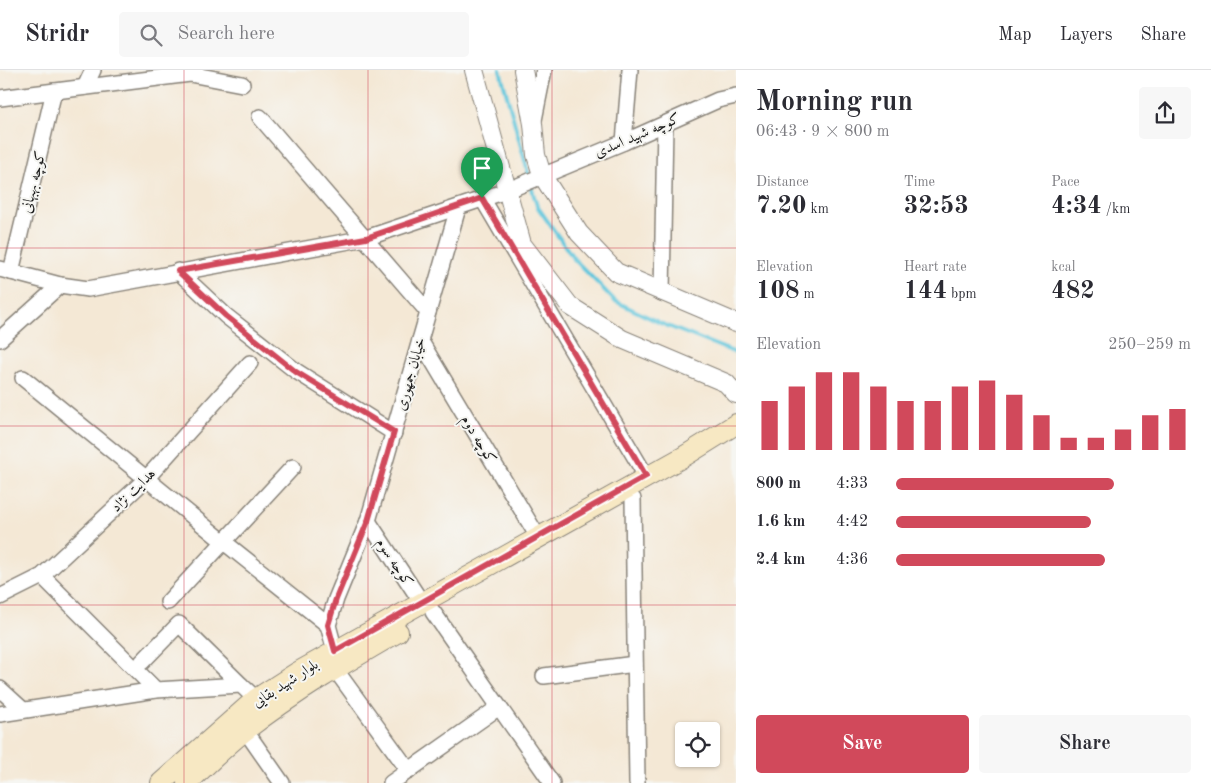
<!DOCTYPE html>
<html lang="en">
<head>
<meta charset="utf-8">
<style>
	:root { --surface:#fff; --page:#f7f7f7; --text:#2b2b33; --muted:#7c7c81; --line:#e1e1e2; --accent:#d1495b }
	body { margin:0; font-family:"Old Standard TT",Amiri,serif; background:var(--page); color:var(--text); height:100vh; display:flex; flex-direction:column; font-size:19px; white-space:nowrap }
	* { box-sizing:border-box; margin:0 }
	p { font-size:16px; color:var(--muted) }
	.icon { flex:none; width:28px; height:28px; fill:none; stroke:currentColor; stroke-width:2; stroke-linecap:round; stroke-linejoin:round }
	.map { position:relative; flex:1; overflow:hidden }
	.drawer { display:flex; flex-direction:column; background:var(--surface); width:475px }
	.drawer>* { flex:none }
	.fabs { position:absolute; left:675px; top:652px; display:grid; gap:10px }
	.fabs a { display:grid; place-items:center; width:45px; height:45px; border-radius:5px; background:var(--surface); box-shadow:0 1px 4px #0004; font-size:25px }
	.pin { position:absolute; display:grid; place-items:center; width:42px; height:42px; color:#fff; margin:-51px -21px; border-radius:50% 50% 50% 0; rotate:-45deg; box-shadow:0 0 5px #0007 }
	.pin .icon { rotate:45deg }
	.round { display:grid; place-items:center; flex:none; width:52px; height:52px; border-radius:5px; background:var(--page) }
	.headline { display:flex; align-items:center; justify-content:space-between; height:85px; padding:0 20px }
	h1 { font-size:28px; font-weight:800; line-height:38px }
	.figures { display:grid; grid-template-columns:repeat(3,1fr); gap:8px; height:85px; padding:5px 20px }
	.figures div { display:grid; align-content:center }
	.figures b { font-size:25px; font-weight:800 }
	.figures small { font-size:14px; font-weight:400 }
	.figures p { font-size:14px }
	.chart { height:140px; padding:10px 20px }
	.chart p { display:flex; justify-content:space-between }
	.chart svg { width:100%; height:90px; margin-top:5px; stroke:var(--accent); stroke-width:6 }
	.action { display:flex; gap:10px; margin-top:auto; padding:10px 20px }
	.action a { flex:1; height:58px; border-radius:5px; background:var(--accent); color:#fff; font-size:20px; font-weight:800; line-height:58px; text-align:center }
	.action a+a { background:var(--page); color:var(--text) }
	ul { padding:0 20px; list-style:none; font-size:16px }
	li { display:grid; grid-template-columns:80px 60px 1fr; align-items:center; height:38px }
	li i { height:12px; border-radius:6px; background:var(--accent) }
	header { display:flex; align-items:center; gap:30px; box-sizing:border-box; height:70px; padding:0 25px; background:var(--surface); border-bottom:1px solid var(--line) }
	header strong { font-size:24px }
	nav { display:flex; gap:28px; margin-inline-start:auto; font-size:18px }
	.search { width:350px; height:45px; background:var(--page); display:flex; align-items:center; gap:12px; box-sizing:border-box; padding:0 18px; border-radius:5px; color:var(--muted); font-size:19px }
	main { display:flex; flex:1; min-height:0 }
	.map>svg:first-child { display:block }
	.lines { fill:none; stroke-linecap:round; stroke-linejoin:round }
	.stream { stroke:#5fc6dc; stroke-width:4 }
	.minor-casing { stroke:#888278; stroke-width:18 }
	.tertiary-casing { stroke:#888278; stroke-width:20 }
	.secondary-casing { stroke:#888278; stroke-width:22 }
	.minor { stroke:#fff; stroke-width:15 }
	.tertiary { stroke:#fff; stroke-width:18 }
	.secondary { stroke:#f7e8c3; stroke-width:20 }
	.route-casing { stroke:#fff; stroke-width:10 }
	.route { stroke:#d1495b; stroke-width:6 }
	.grid { fill:none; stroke:#d1495b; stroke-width:1; stroke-opacity:0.55 }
	.labels { text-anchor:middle; stroke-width:4; stroke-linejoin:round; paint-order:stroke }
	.street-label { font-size:15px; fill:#1c1c1c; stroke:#f6f6f2 }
</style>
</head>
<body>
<header>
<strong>Stridr</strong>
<div class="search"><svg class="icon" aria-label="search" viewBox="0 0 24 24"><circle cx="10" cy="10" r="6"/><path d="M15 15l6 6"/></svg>Search here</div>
<nav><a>Map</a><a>Layers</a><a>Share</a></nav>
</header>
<main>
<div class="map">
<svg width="736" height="713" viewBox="0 0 736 713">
	<rect width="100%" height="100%" fill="#f6f6f2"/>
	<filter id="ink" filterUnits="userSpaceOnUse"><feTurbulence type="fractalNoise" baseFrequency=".02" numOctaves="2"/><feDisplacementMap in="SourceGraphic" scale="10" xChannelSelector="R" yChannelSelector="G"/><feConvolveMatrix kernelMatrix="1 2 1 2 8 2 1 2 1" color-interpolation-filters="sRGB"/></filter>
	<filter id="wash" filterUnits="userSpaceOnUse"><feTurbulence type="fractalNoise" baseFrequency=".0096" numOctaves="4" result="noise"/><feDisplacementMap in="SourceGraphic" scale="20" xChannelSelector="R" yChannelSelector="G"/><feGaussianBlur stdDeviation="1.12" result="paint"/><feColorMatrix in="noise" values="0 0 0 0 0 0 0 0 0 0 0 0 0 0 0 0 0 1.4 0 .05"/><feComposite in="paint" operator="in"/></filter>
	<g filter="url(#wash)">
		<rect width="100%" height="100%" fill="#f4e8d5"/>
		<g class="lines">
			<g class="stream">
				<path d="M500 0 529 106"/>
				<path d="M531 116 537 136 574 189 615 231 660 253 736 283"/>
			</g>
		</g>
	</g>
	<g filter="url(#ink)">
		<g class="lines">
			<g class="minor-casing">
				<g id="minor">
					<path d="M85 17 93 0"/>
					<path d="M0 28 190 4 242 14"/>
					<path d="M260 47 428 242"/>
					<path d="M534 50 544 0"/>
					<path d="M624 72 630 0"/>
					<path d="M482 128 646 406"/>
					<path d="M0 199 60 215 88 219 366 168 506 121 624 72 718 30 736 26"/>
					<path d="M178 201 226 246 296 301 394 363"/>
					<path d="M11 202 54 21"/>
					<path d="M662 223 665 54"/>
					<path d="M0 269 60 215"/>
					<path d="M420 270 538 467"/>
					<path d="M23 308 224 472 328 555"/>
					<path d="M633 429 637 713"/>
					<path d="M368 451 422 533"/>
					<path d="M42 506 156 620"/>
					<path d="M0 527 42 506 146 409 250 293"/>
					<path d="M168 532 293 397"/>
					<path d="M433 542 552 713"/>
					<path d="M335 581 328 555 336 529 368 451 458 138"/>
					<path d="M142 592 179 554 241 615"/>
					<path d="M335 599 409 701"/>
					<path d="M544 606 635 594"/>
					<path d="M0 619 23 640"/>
					<path d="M0 644 156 620 241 615 256 629"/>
					<path d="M245 660 282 713"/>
					<path d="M391 713 499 637"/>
				</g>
			</g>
			<g class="tertiary-casing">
				<g id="tertiary">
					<path d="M474 0 522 174 570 236 622 269 726 313 736 324"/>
					<path d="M523 0 533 54 536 85 542 105 579 163 616 202 736 253"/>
				</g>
			</g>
			<g class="secondary-casing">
				<g id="secondary">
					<path d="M161 713 256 629 298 602 683 387 736 354"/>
					<path d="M187 713C207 695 226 675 247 659 295 622 346 592 398 562"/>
				</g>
			</g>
			<use href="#minor" class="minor"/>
			<use href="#tertiary" class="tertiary"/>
			<use href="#secondary" class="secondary"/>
		</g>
	</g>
	<g class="lines" filter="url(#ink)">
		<g class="route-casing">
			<path id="route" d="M482 128 646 406 335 581 328 555 336 529 368 451 394 362 296 302 226 246 178 201 366 168Z"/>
		</g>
		<use href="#route" class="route"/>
	</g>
	<path class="grid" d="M184 0V713M368 0V713M552 0V713M0 178H736M0 356H736M0 535H736"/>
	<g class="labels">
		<g class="street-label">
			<text transform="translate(637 65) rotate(-23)" y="5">کوچه شهید اسدی</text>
			<text transform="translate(33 112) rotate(-76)" y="5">کوچه بهبهانی</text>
			<text transform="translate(410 304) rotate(-74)" y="5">خیابان جمهوری</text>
			<text transform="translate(479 369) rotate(59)" y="5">کوچه دوم</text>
			<text transform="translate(133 420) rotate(-44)" y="5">هدایت نژاد</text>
			<text transform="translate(395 492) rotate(57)" y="5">کوچه سوم</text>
			<text transform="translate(285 613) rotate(-33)" y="5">بلوار شهید بقایی</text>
		</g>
	</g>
</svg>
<div class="fabs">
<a><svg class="icon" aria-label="locate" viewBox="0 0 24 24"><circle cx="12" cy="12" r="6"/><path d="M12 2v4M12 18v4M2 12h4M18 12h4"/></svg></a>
</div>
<div class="pin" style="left:482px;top:128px;background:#1e9e55"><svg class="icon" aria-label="arrive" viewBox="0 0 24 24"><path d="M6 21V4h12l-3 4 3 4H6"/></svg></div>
</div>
<section class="drawer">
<div class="headline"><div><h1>Morning run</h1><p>06:43 · 9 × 800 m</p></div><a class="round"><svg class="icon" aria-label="share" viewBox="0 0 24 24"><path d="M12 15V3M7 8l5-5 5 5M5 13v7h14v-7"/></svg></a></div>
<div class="figures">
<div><p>Distance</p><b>7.20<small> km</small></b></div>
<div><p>Time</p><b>32:53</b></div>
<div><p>Pace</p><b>4:34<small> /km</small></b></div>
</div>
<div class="figures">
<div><p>Elevation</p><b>108<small> m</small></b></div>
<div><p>Heart rate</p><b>144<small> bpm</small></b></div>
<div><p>kcal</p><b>482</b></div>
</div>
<div class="chart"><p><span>Elevation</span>250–259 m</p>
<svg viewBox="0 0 160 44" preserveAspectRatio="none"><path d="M5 44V20M15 44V13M25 44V6M35 44V6M45 44V13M55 44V20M65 44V20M75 44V13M85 44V10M95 44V17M105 44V27M115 44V38M125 44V38M135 44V34M145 44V27M155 44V24"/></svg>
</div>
<ul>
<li><b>800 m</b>4:33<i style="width:74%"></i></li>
<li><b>1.6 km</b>4:42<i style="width:66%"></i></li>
<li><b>2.4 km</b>4:36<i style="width:71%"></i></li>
</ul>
<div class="action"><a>Save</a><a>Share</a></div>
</section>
</main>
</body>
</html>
